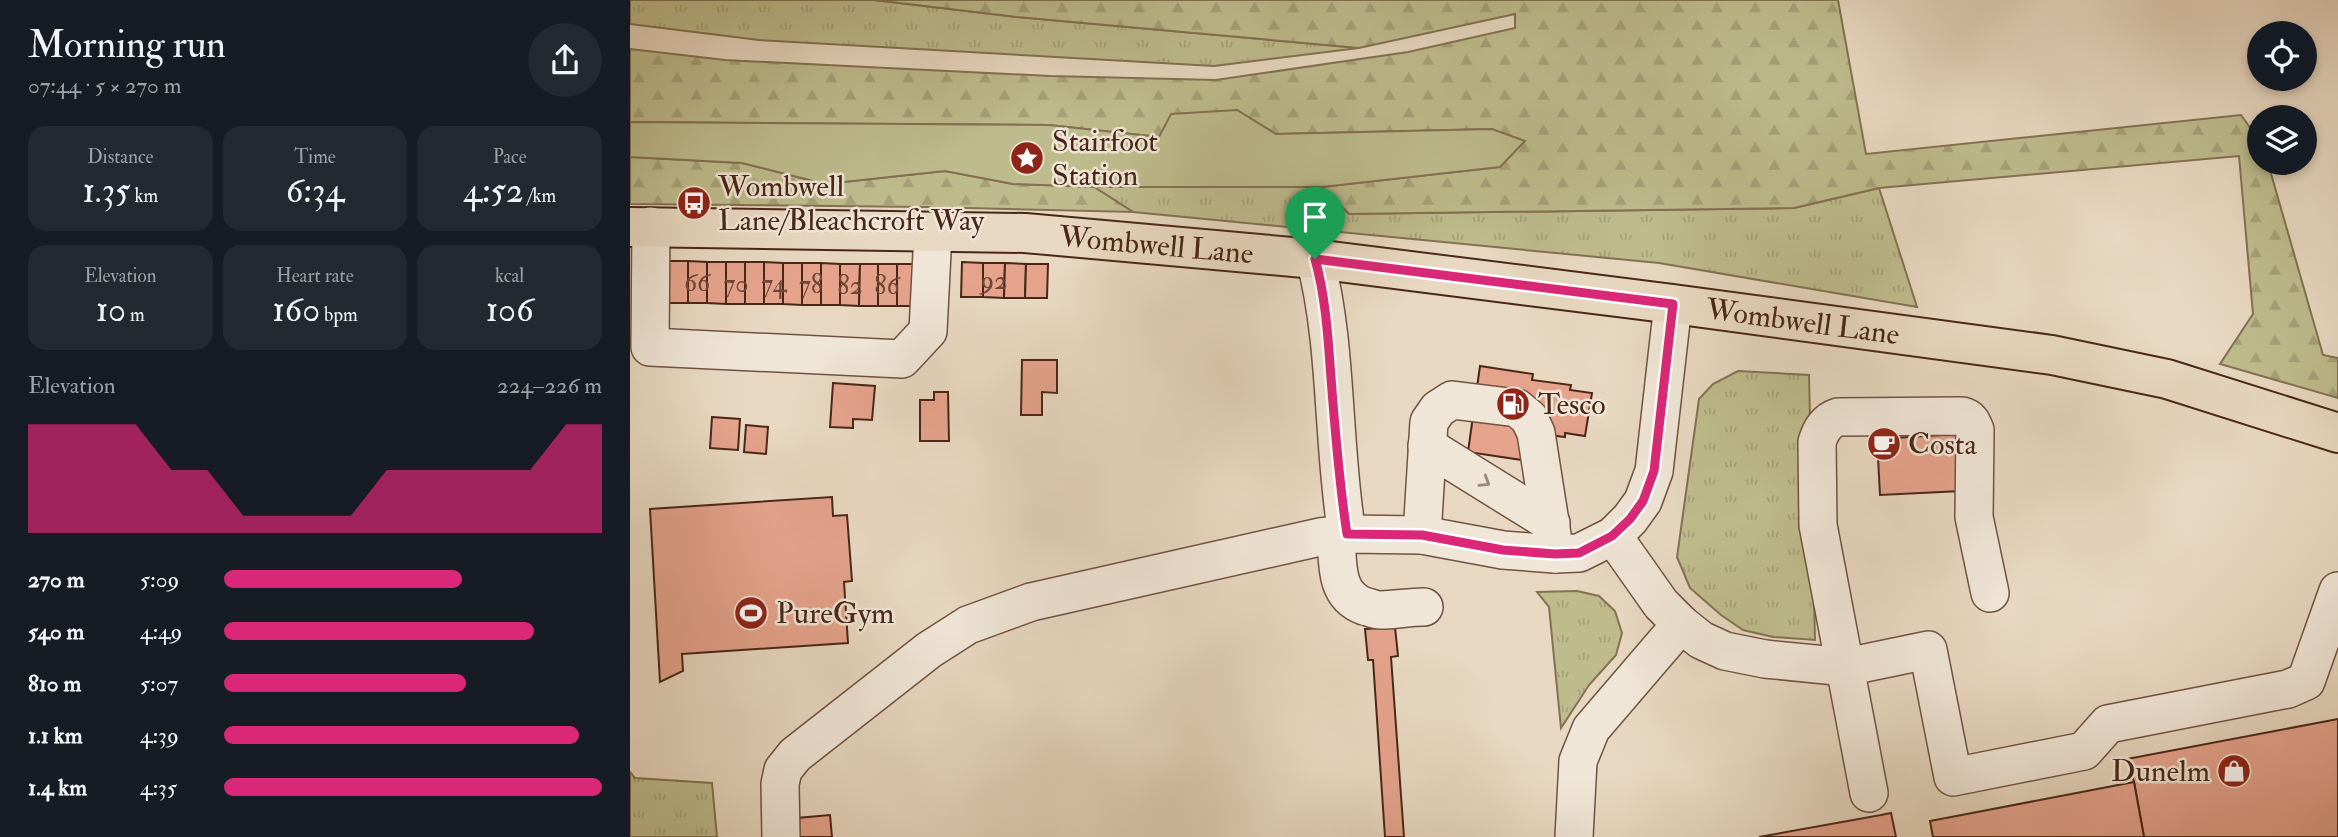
<!DOCTYPE html>
<html lang="en">
<head>
<meta charset="utf-8">
<style>
	:root { --surface:#171b24; --page:#242831; --text:#f1f3f6; --muted:#9ea1a6; --accent:#db2777 }
	body { margin:0; font-family:"IM FELL Double Pica",serif; background:var(--page); color:var(--text); height:100vh; display:flex; flex-direction:column; font-size:26px; white-space:nowrap }
	* { box-sizing:border-box; margin:0 }
	p { font-size:23px; color:var(--muted) }
	.icon { flex:none; width:38px; height:38px; fill:none; stroke:currentColor; stroke-width:2; stroke-linecap:round; stroke-linejoin:round }
	.map { position:relative; flex:1; overflow:hidden }
	.details { display:flex; flex-direction:column; background:var(--surface); width:630px }
	.details>* { flex:none }
	.controls { position:absolute; left:1617px; top:21px; display:grid; gap:14px }
	.controls a { display:grid; place-items:center; width:70px; height:70px; border-radius:50%; background:var(--surface); box-shadow:0 4px 10px #0003; font-size:35px }
	.pin { position:absolute; display:grid; place-items:center; width:60px; height:60px; color:#fff; margin:-72px -30px; border-radius:50% 50% 50% 0; rotate:-45deg; box-shadow:0 0 7px #0007 }
	.pin .icon { rotate:45deg }
	.round { display:grid; place-items:center; flex:none; width:74px; height:74px; border-radius:37px; background:var(--page) }
	.head { display:flex; align-items:center; justify-content:space-between; height:119px; padding:0 28px }
	h1 { font-size:38px; font-weight:600; line-height:52px }
	.metrics { display:grid; grid-template-columns:repeat(3,1fr); gap:10px; height:119px; padding:7px 28px }
	.metrics div { display:grid; align-content:center; border-radius:18px; background:var(--page); text-align:center }
	.metrics b { font-size:35px; font-weight:600 }
	.metrics small { font-size:19px; font-weight:400 }
	.metrics p { font-size:19px }
	.chart { height:196px; padding:14px 28px }
	.chart p { display:flex; justify-content:space-between }
	.chart svg { width:100%; height:126px; margin-top:7px; fill:var(--accent); opacity:.7 }
	ul { padding:0 28px; list-style:none; font-size:23px }
	li { display:grid; grid-template-columns:112px 84px 1fr; align-items:center; height:52px }
	li i { height:18px; border-radius:9px; background:var(--accent) }
	main { display:flex; flex:1; min-height:0 }
	.map>svg:first-child { display:block }
	.grass { fill:url(#grass-tufts); stroke:#847152; stroke-width:2 }
	.forest { fill:url(#forest-firs); stroke:#847152; stroke-width:2 }
	.green { fill:#bebc8d; stroke:#847152; stroke-width:2 }
	.building { fill:#e5a38c; stroke:#492618; stroke-width:2 }
	.lines { fill:none; stroke-linecap:round; stroke-linejoin:round }
	.minor-casing { stroke:#715242; stroke-width:40 }
	.major-casing { stroke:#492618; stroke-width:42 }
	.minor { stroke:#f0e6d7; stroke-width:37 }
	.major { stroke:#e8d8c1; stroke-width:38 }
	.oneway { stroke:#9c8678 }
	.route-casing { stroke:#fff; stroke-width:14 }
	.route { stroke:#db2777; stroke-width:9 }
	.labels { text-anchor:middle; stroke-width:5; stroke-linejoin:round; paint-order:stroke }
	.number-label { font-size:26px; fill:#704535 }
	.poi-label { font-size:30px; fill:#492618; stroke:#f0e6d7; text-anchor:start }
	.street-label { font-size:30px; fill:#492618; stroke:#f0e6d7 }
</style>
</head>
<body>
<main>
<section class="details">
<div class="head"><div><h1>Morning run</h1><p>07:44 · 5 × 270 m</p></div><a class="round"><svg class="icon" aria-label="share" viewBox="0 0 24 24"><path d="M12 15V3M7 8l5-5 5 5M5 13v7h14v-7"/></svg></a></div>
<div class="metrics">
<div><p>Distance</p><b>1.35<small> km</small></b></div>
<div><p>Time</p><b>6:34</b></div>
<div><p>Pace</p><b>4:52<small> /km</small></b></div>
</div>
<div class="metrics">
<div><p>Elevation</p><b>10<small> m</small></b></div>
<div><p>Heart rate</p><b>160<small> bpm</small></b></div>
<div><p>kcal</p><b>106</b></div>
</div>
<div class="chart"><p><span>Elevation</span>224–226 m</p>
<svg viewBox="0 0 160 44" preserveAspectRatio="none"><path d="M0 44V6L10 6L20 6L30 6L40 22L50 22L60 38L70 38L80 38L90 38L100 22L110 22L120 22L130 22L140 22L150 6L160 6V44z"/></svg>
</div>
<ul>
<li><b>270 m</b>5:09<i style="width:63%"></i></li>
<li><b>540 m</b>4:49<i style="width:82%"></i></li>
<li><b>810 m</b>5:07<i style="width:64%"></i></li>
<li><b>1.1 km</b>4:39<i style="width:94%"></i></li>
<li><b>1.4 km</b>4:35<i style="width:100%"></i></li>
</ul>
</section>
<div class="map">
<svg width="1708" height="837" viewBox="0 0 1708 837">
	<defs>
		<pattern id="grass-tufts" width="24" height="20" patternUnits="userSpaceOnUse" patternTransform="scale(1.75)"><rect width="24" height="20" fill="#bebc8d"/><path d="M3 7l-1-3M5 7V3M7 7l1-3M15 17l-1-3M17 17v-4M19 17l1-3" fill="none" stroke="#a5a179"/></pattern>
		<pattern id="forest-firs" width="22" height="20" patternUnits="userSpaceOnUse" patternTransform="scale(1.75)"><rect width="22" height="20" fill="#bebc8d"/><path d="M5 1l3.5 6h-7zM16 11l3.5 6h-7z" fill="#a5a179"/></pattern>
	</defs>
	<rect width="100%" height="100%" fill="#e8d8c1"/>
	<filter id="stains"><feTurbulence type="fractalNoise" baseFrequency=".00286" numOctaves="4"/><feColorMatrix values="0 0 0 0 .2 0 0 0 0 .09 0 0 0 0 .02 0 0 0 .5 -.17"/></filter>
	<radialGradient id="worn" r=".72"><stop offset=".6" stop-color="#630" stop-opacity="0"/><stop offset="1" stop-color="#630" stop-opacity=".3"/></radialGradient>
	<g class="grass">
		<path d="M0 0H244L387 17 729 48 584 66 129 40 0 24Z"/>
		<path d="M464 187H692L719 214 1164 208 1249 188 1287 307 1029 263 503 212Z"/>
		<path d="M1108 371 1179 375 1185 640 1143 637 1113 630 1091 615 1060 588 1047 557 1069 399 1083 384Z"/>
		<path d="M947 591 969 596 985 611 992 633 986 655 959 685 931 728 919 607 907 592Z"/>
		<path d="M0 772 5 778 82 783 87 837H0Z"/>
	</g>
	<g class="forest">
		<path d="M244 0H1208L1236 154 1611 115 1629 140V163H1638L1693 355 1708 358V398L1590 364 1623 314 1609 156 1249 188 1164 208 719 214 692 187 870 167 862 129 645 134 607 110 529 137 419 125 0 122V49L95 60 420 76 586 80 778 52 885 28V14L729 48 387 17Z"/>
		<path d="M0 157 112 163 195 184 315 171 383 184 464 187 503 212 296 207 0 204Z"/>
	</g>
	<path class="green" d="M607 110 646 134 862 129 895 141 870 167 692 187H464L383 184 315 171 195 184 112 163 0 157V122L419 125 529 137 541 114Z"/>
	<g class="building">
		<rect x="39" y="261" width="19" height="42"/>
		<path d="M58 261 77 262V303H58Z"/>
		<path d="M77 262H96V304L77 303Z"/>
		<rect x="96" y="262" width="19" height="42"/>
		<rect x="115" y="262" width="19" height="42"/>
		<path d="M134 262 153 263V304H134Z"/>
		<path d="M332 262 353 263V297H331Z"/>
		<path d="M153 263H172V305L153 304Z"/>
		<rect x="172" y="263" width="19" height="42"/>
		<path d="M191 263 210 264V305H191Z"/>
		<path d="M353 263H375L374 298 353 297Z"/>
		<path d="M375 263 396 264 395 298H374Z"/>
		<path d="M210 264H230L229 306 210 305Z"/>
		<path d="M230 264H248V306H229Z"/>
		<rect x="248" y="264" width="19" height="42"/>
		<rect x="267" y="264" width="19" height="42"/>
		<path d="M396 264H418L417 298H395Z"/>
		<path d="M392 360H427V393L412 392V415H391Z"/>
		<path d="M850 366 903 374 902 380 941 385 940 390 962 393 955 436 935 433V437L896 432 892 460 838 452Z"/>
		<path d="M203 383 245 386 242 420 223 419V428L200 427Z"/>
		<path d="M304 392H318L319 441H290V400H304Z"/>
		<path d="M82 417 110 419 108 450 80 448Z"/>
		<path d="M116 425 138 427 136 454 114 452Z"/>
		<path d="M1328 434 1331 491 1250 495 1247 439Z"/>
		<path d="M202 497 203 516 217 515 222 581 214 582 218 643 52 654 53 671 30 682 20 509Z"/>
		<path d="M765 627 768 656 761 657 774 837H755L743 660H738L735 629Z"/>
		<path d="M1708 719V837H1514L1504 782 1497 759Z"/>
		<path d="M1504 782 1514 837H1303L1300 821Z"/>
		<path d="M1261 813 1266 837H1129L1251 815Z"/>
		<path d="M200 815 202 837H168L167 818Z"/>
	</g>
	<g class="lines">
		<g class="minor-casing">
			<g id="minor">
				<path d="M21 226 20 347 272 359 298 331 303 233"/>
				<path d="M685 259C708 346 702 444 717 534"/>
				<path d="M797 446 921 523"/>
				<path d="M792 535 799 422 808 409 822 400 887 408 899 418 906 433 925 554"/>
				<path d="M706 536C708 562 704 595 734 606 739 607 745 610 750 610 765 610 779 607 794 607"/>
				<path d="M983 536 1031 604 1051 624 1071 640 1095 651 1135 659 1216 667 1298 650 1323 777 1454 751 1478 724 1658 689 1676 681 1708 591"/>
				<path d="M1239 793 1188 525 1187 442C1191 430 1196 421 1208 417L1332 416C1340 418 1342 422 1345 430L1344 517 1360 593"/>
				<path d="M151 837 150 784 153 770 165 755 299 650 338 625 401 602 690 537 717 534 792 535 873 550 925 554 949 553 983 536 1000 519 1013 501 1024 471 1043 304"/>
				<path d="M944 837 948 761 961 729 1051 624"/>
			</g>
		</g>
		<g class="major-casing">
			<g id="major">
				<path id="s1" d="M0 227 395 233 685 259 1043 304 1422 355 1537 379 1708 433"/>
			</g>
		</g>
		<use href="#minor" class="minor"/>
		<use href="#major" class="major"/>
	</g>
	<defs><path id="oneway-chevron" d="M-2-3.5L2.5 0L-2 3.5" fill="none" stroke-width="1.6" stroke-linecap="round" stroke-linejoin="round" transform="scale(1.75)"/></defs>
	<use class="oneway" href="#oneway-chevron" transform="translate(855 482) rotate(32)"/>
	<g class="lines">
		<g class="route-casing">
			<path id="route" d="M685 259 1043 304 1024 471 1013 501 1000 519 982 536 949 553 925 554 873 550 792 535 717 534C709 482 705 430 701 378 698 338 696 298 685 259Z"/>
		</g>
		<use href="#route" class="route"/>
	</g>
	<defs>
		<g id="sight-disc" transform="scale(1.75)"><circle r="9.5" fill="#8f2418" stroke="#f0e6d7"/><path d="M0-6L1.8-2.2L6-1.7L2.9 1.2L3.7 5.4L0 3.3L-3.7 5.4L-2.9 1.2L-6-1.7L-1.8-2.2Z" fill="#fff"/></g>
		<g id="bus-disc" transform="scale(1.75)"><circle r="9.5" fill="#8f2418" stroke="#f0e6d7"/><path d="M-5-6H5V4H4V6H2V4H-2V6H-4V4H-5ZM-3.5-4V0h7V-4ZM-3.5 1.2v1.5H-2V1.2ZM2 1.2v1.5H3.5V1.2Z" fill="#fff"/></g>
		<g id="fuel-disc" transform="scale(1.75)"><circle r="9.5" fill="#8f2418" stroke="#f0e6d7"/><path d="M-5.5-6h7V0h2V4h1.3V-2.5L3-4.5l.8-.8L6-3V5H2.5V1h-1V6h-7ZM-4.2-4.7v3.2H.2V-4.7Z" fill="#fff"/></g>
		<g id="cafe-disc" transform="scale(1.75)"><circle r="9.5" fill="#8f2418" stroke="#f0e6d7"/><path d="M-5.5-4.5H6V0H3Q3 3.5 0 3.5H-2.5Q-5.5 3.5-5.5 0ZM3-3.2v2h1.7v-2ZM-6 4.5H4V6H-6Z" fill="#fff"/></g>
		<g id="stadium-disc" transform="scale(1.75)"><circle r="9.5" fill="#8f2418" stroke="#f0e6d7"/><path d="M0-5a6.5 5 0 1 0 0 10a6.5 5 0 1 0 0-10ZM-3.5-1.8h7v3.6h-7Z" fill="#fff"/></g>
		<g id="shop-disc" transform="scale(1.75)"><circle r="9.5" fill="#8f2418" stroke="#f0e6d7"/><path d="M-5-2.5h2.3a2.7 3.5 0 0 1 5.4 0H5L5.5 6h-11ZM-1.5-2.5h3a1.5 2.3 0 0 0-3 0Z" fill="#fff"/></g>
	</defs>
	<g fill-rule="evenodd">
		<use href="#sight-disc" x="397" y="158"/>
		<use href="#bus-disc" x="64" y="203"/>
		<use href="#fuel-disc" x="883" y="404"/>
		<use href="#cafe-disc" x="1254" y="444"/>
		<use href="#stadium-disc" x="121" y="613"/>
		<use href="#shop-disc" x="1604" y="771"/>
	</g>
	<g class="labels">
		<g class="number-label">
			<text x="364" y="289">92</text>
			<text x="67" y="291">66</text>
			<text x="106" y="292">70</text>
			<text x="144" y="292">74</text>
			<text x="181" y="293">78</text>
			<text x="220" y="294">82</text>
			<text x="257" y="294">86</text>
		</g>
		<g class="poi-label">
			<text x="422" y="151">Stairfoot<tspan x="422" dy="34">Station</tspan></text>
			<text x="88" y="196">Wombwell<tspan x="88" dy="34">Lane/Bleachcroft Way</tspan></text>
			<text x="908" y="414">Tesco</text>
			<text x="1278" y="454">Costa</text>
			<text x="146" y="623">PureGym</text>
			<text x="1580" y="781" text-anchor="end">Dunelm</text>
		</g>
		<g class="street-label">
			<text dy="10" stroke="none"><textPath href="#s1" startOffset="527">Wombwell Lane</textPath></text>
			<text dy="10" stroke="none"><textPath href="#s1" startOffset="1178">Wombwell Lane</textPath></text>
		</g>
	</g>
	<rect width="100%" height="100%" filter="url(#stains)"/>
	<rect width="100%" height="100%" fill="url(#worn)"/>
</svg>
<div class="controls">
<a><svg class="icon" aria-label="locate" viewBox="0 0 24 24"><circle cx="12" cy="12" r="6"/><path d="M12 2v4M12 18v4M2 12h4M18 12h4"/></svg></a>
<a><svg class="icon" aria-label="layers" viewBox="0 0 24 24"><path d="M12 4l9 5-9 5-9-5zM3 14l9 5 9-5"/></svg></a>
</div>
<div class="pin" style="left:685px;top:259px;background:#1e9e55"><svg class="icon" aria-label="arrive" viewBox="0 0 24 24"><path d="M6 21V4h12l-3 4 3 4H6"/></svg></div>
</div>
</main>
</body>
</html>
